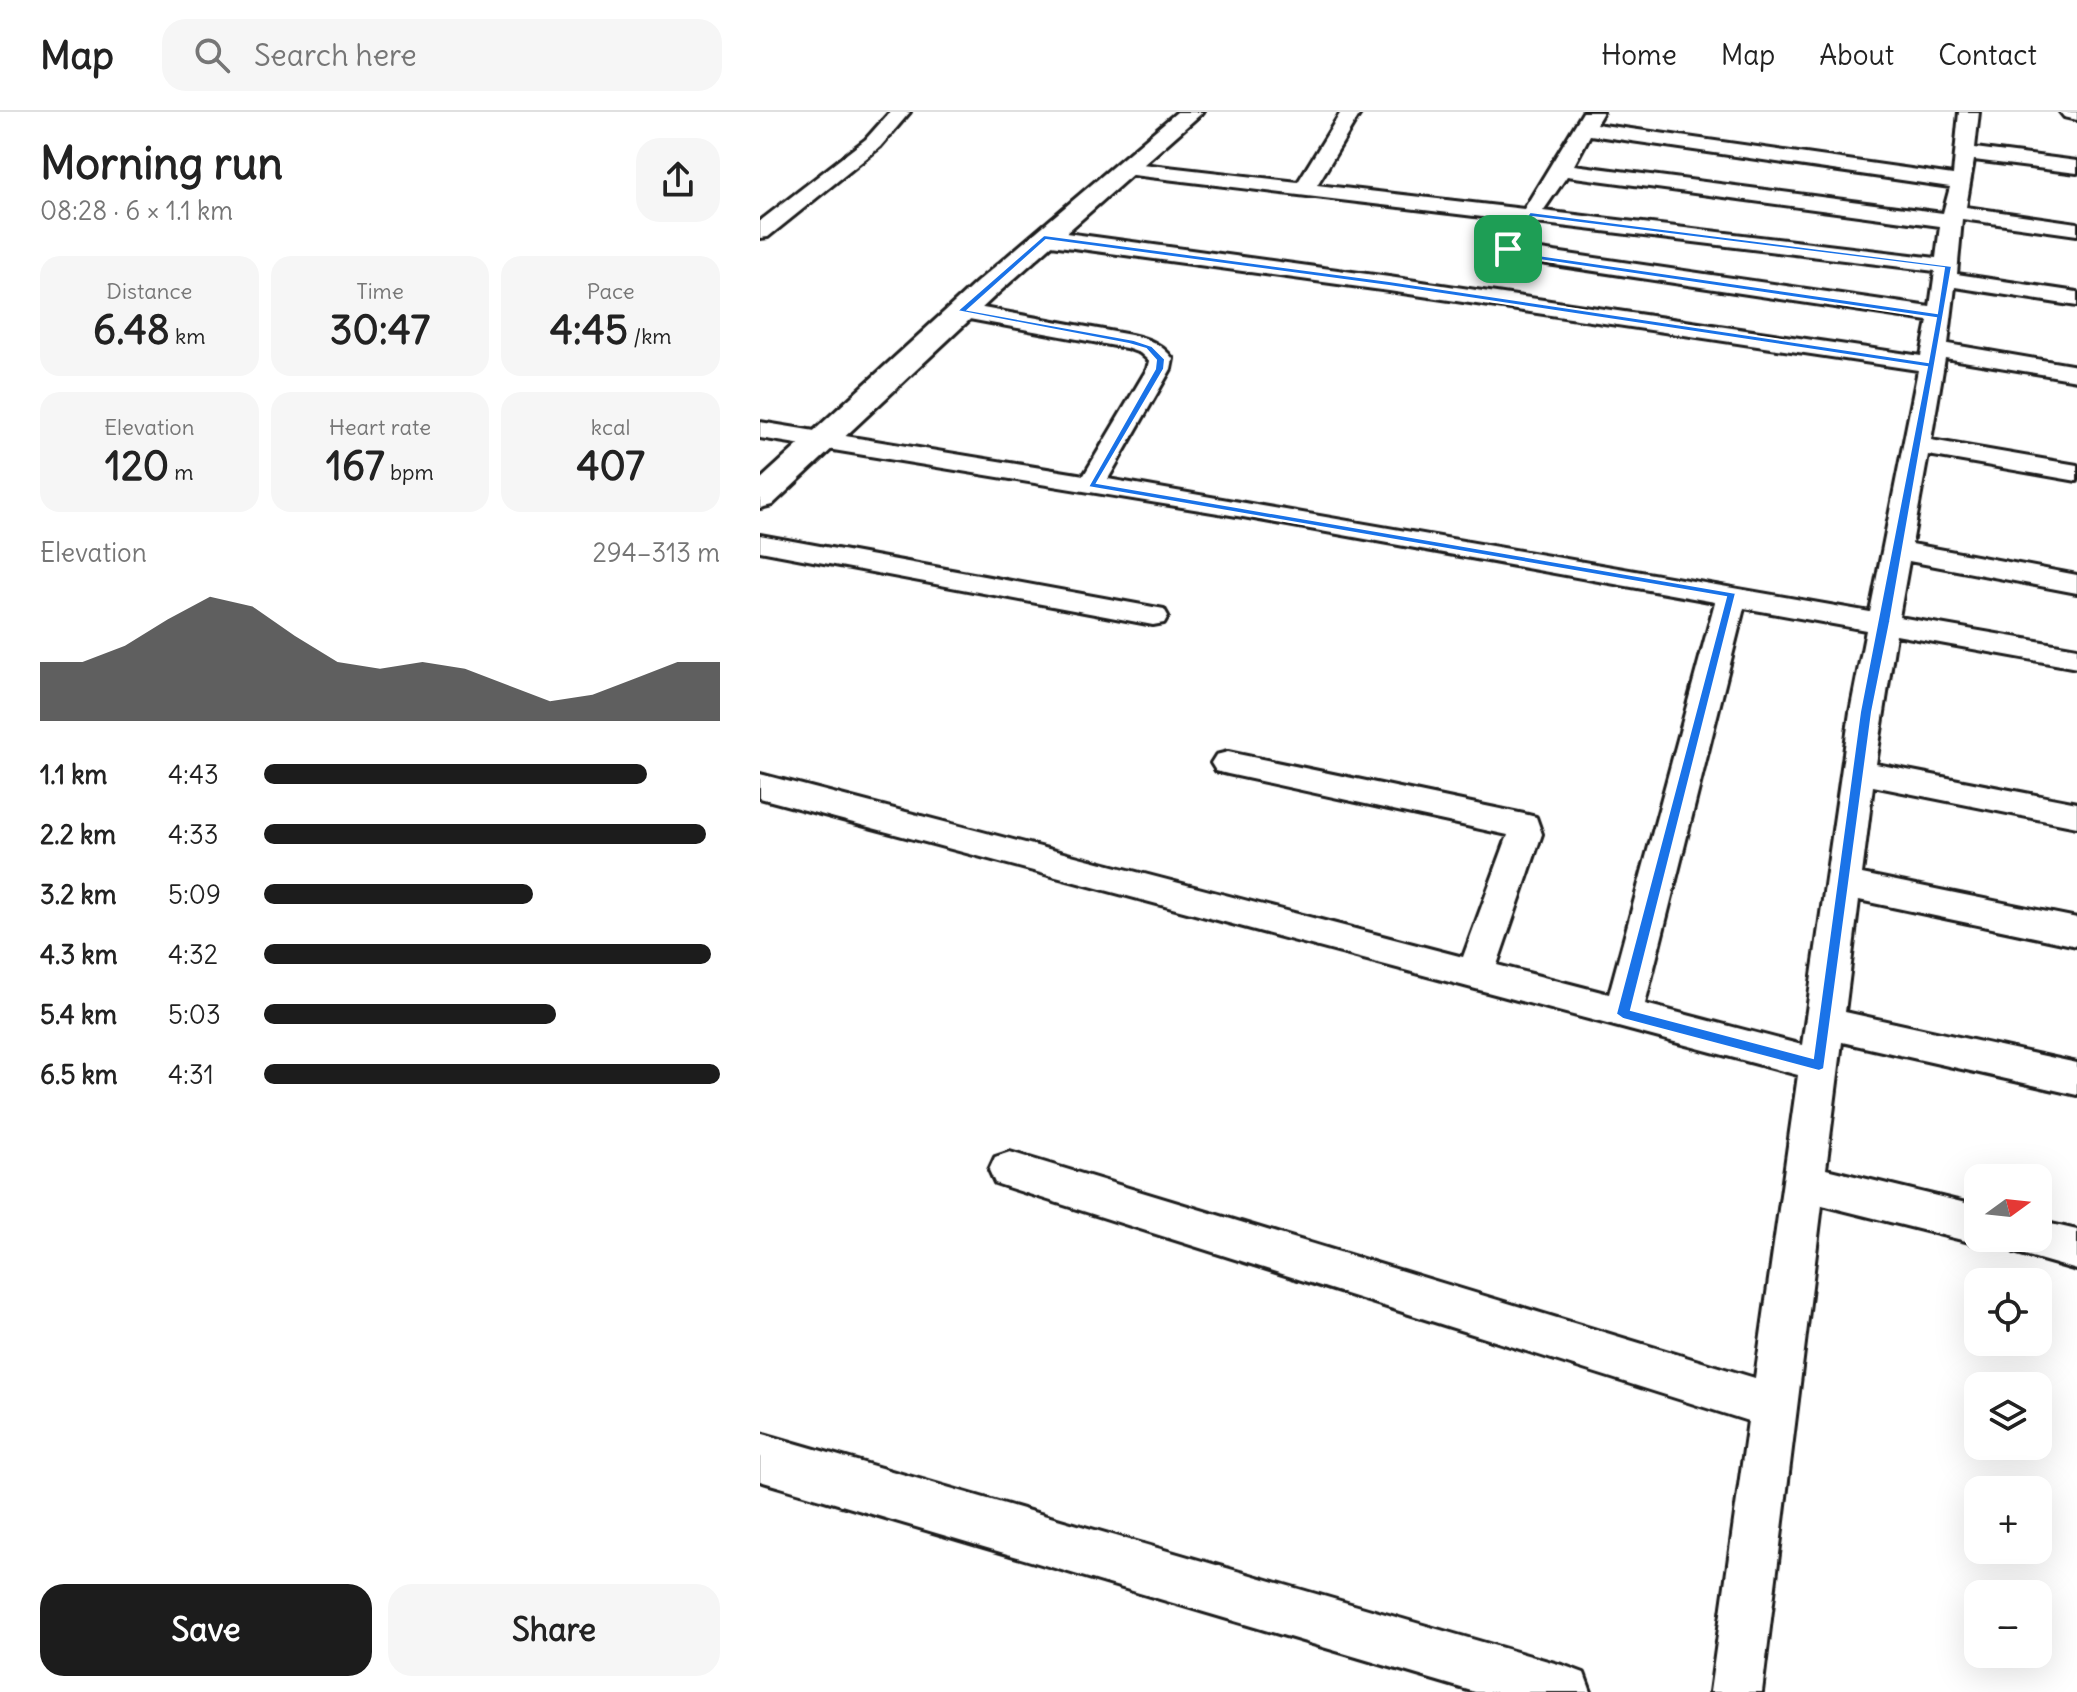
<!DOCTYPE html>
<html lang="en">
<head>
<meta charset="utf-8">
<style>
	:root { --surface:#fff; --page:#f6f6f6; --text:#222; --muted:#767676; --line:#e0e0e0; --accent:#1c1c1c }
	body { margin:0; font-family:Delius,sans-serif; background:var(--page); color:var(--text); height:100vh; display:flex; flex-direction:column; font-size:30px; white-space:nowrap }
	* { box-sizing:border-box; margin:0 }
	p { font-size:26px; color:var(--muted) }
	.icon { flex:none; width:44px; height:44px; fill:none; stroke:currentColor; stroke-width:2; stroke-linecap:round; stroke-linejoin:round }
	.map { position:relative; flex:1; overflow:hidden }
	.side { display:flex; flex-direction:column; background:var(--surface); width:760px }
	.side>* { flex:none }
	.needle { width:52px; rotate:75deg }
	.fabs { position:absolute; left:1204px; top:1052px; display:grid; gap:16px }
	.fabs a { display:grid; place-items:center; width:88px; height:88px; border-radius:16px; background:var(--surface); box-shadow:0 8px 32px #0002; font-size:40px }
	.pin { position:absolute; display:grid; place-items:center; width:68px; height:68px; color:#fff; margin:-34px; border-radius:16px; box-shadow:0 4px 12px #0006 }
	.round { display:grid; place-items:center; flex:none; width:84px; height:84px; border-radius:24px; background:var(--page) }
	.head { display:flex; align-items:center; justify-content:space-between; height:136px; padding:0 40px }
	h1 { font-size:44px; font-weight:700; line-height:60px }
	.stats { display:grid; grid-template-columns:repeat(3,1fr); gap:12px; height:136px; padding:8px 40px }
	.stats div { display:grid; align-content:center; border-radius:20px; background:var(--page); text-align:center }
	.stats b { font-size:40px; font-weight:700 }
	.stats small { font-size:22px; font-weight:400 }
	.stats p { font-size:22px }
	.chart { height:224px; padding:16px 40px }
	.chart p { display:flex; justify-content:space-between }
	.chart svg { width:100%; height:144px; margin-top:8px; fill:var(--accent); opacity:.7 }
	.action { display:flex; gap:16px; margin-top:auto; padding:16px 40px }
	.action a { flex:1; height:92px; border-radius:24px; background:var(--accent); color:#fff; font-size:32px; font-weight:700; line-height:92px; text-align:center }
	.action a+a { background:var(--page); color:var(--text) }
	ul { padding:0 40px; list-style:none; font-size:26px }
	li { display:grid; grid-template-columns:128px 96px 1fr; align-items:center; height:60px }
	li i { height:20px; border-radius:10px; background:var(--accent) }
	header { display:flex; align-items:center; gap:48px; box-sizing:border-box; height:112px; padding:0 40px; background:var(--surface); border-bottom:2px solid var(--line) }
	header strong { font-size:38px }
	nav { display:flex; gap:44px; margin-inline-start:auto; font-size:28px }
	.search { width:560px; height:72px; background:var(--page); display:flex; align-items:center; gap:20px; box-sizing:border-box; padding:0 28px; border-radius:24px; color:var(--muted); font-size:30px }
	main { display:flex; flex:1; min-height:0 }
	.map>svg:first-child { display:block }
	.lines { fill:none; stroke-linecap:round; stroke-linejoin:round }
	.minor-casing { stroke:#1c1c1c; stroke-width:6 }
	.tertiary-casing { stroke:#1c1c1c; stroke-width:6 }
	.minor { fill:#fff; fill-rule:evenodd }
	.tertiary { fill:#fff; fill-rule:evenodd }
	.route { fill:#1a73e8; stroke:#fff; stroke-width:2; fill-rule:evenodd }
</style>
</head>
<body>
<header>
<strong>Map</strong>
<div class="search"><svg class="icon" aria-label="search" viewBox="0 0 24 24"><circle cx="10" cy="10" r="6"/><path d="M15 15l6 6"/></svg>Search here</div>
<nav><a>Home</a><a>Map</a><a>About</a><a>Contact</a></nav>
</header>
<main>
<section class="side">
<div class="head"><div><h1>Morning run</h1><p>08:28 · 6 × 1.1 km</p></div><a class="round"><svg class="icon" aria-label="share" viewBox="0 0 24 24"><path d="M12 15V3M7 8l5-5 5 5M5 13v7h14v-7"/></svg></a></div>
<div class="stats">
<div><p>Distance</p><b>6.48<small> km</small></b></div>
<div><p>Time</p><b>30:47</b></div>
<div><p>Pace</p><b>4:45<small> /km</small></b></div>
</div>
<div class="stats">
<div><p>Elevation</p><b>120<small> m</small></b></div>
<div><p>Heart rate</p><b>167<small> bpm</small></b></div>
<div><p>kcal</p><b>407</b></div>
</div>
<div class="chart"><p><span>Elevation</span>294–313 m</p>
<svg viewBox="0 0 160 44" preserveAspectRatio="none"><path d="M0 44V26L10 26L20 21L30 13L40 6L50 9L60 18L70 26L80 28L90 26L100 28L110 33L120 38L130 36L140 31L150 26L160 26V44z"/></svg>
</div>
<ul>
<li><b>1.1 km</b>4:43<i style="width:84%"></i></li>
<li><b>2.2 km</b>4:33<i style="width:97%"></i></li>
<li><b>3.2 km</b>5:09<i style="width:59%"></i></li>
<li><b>4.3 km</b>4:32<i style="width:98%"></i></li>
<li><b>5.4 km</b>5:03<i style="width:64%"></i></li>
<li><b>6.5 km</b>4:31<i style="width:100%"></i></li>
</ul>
<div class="action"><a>Save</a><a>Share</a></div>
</section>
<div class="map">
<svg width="1317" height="1580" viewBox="0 0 1317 1580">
	<rect width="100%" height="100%" fill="#fff"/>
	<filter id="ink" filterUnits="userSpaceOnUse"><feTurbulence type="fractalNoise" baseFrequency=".0125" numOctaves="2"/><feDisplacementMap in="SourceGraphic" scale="16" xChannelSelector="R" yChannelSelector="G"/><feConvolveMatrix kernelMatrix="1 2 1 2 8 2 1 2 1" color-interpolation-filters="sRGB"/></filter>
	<g filter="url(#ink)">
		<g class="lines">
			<g class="minor-casing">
				<g id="minor">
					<path d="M130 0H150L120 35 8 125 0 126V109L106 27Z"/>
					<path d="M581 0H601L557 73 764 97 823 0H843L836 12 1193 63 1199 0H1219L1215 36 1317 49V61L1214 48 1206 95 1317 111V123L1202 107 1197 162 1317 180V194L1195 175 1188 232 1317 254V268L1185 246 1171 328 1317 353V369L1168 343 1152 432 1317 463V481L1149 449 1139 505 1317 536V556L1136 523 1116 652 1317 691V715L1113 674 1102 762 1317 806V834L1099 788 1085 900 1317 951V983L1082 930 1066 1057 1218 1094V1126H1233L1218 1132 1062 1093 1002 1580H950L988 1309 250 1076 235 1071 229 1058 235 1045 250 1040 995 1266 1038 963 0 686V662L703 845 748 723 468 662 456 659 451 651 456 643 468 640 764 702 776 705 782 722 737 853 849 882 955 490 483 405 0 326V310L324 363 387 257 389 249 380 241 366 236 193 204 189 199 193 194 201 192 371 223C389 227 402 232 413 247L411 257 348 367 1110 500 1158 258 629 179 284 132 273 125 284 118 629 165 1161 244 1168 209 741 145 737 137 756 109 364 62 354 56 364 50 538 70ZM830 23 1190 75 1183 101 814 53ZM807 64 1180 114 1176 146 783 99ZM776 111 1175 159 1170 195 760 135ZM984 496 1106 518 1090 600 1042 933 885 892Z"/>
					<path d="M0 423 393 495 404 497 408 504 404 511 393 513 0 439Z"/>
					<path d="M1278 1109 1317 1118V1158L1254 1140 1247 1126H1278Z"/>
					<path d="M0 1321 805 1554 824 1561 831 1580H715L0 1369Z"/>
				</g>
			</g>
			<g class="tertiary-casing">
				<g id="tertiary">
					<path d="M417 0H443L237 182 12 393 0 396V368L217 170Z"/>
					<path d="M1300 0H1317V8L1304 5Z"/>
				</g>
			</g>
			<use href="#minor" class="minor"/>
			<use href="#tertiary" class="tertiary"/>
		</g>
	</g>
	<path class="route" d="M770 100 1192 154 1130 510 1112 600 1064 957 1059 959 863 907 856 902 966 485 328 375 395 257 396 248 386 237 369 232 197 199 284 123 629 169 1168 250 1176 206 752 144 744 137ZM772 105 1184 156 1177 201 757 140 752 137ZM286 128 629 174 1167 255 1100 600 1053 946 871 898 976 481 337 371 404 257 405 247 392 234 374 228 208 198Z"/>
</svg>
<div class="fabs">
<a><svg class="needle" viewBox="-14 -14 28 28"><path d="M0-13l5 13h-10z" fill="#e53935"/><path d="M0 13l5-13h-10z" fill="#767676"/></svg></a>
<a><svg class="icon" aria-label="locate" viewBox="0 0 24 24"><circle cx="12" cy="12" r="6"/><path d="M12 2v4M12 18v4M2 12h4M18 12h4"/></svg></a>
<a><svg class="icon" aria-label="layers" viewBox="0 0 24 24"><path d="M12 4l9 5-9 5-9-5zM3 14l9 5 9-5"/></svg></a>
<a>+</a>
<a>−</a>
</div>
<div class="pin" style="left:748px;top:137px;background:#1e9e55"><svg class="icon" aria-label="arrive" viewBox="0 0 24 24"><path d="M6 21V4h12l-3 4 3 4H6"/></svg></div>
</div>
</main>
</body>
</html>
